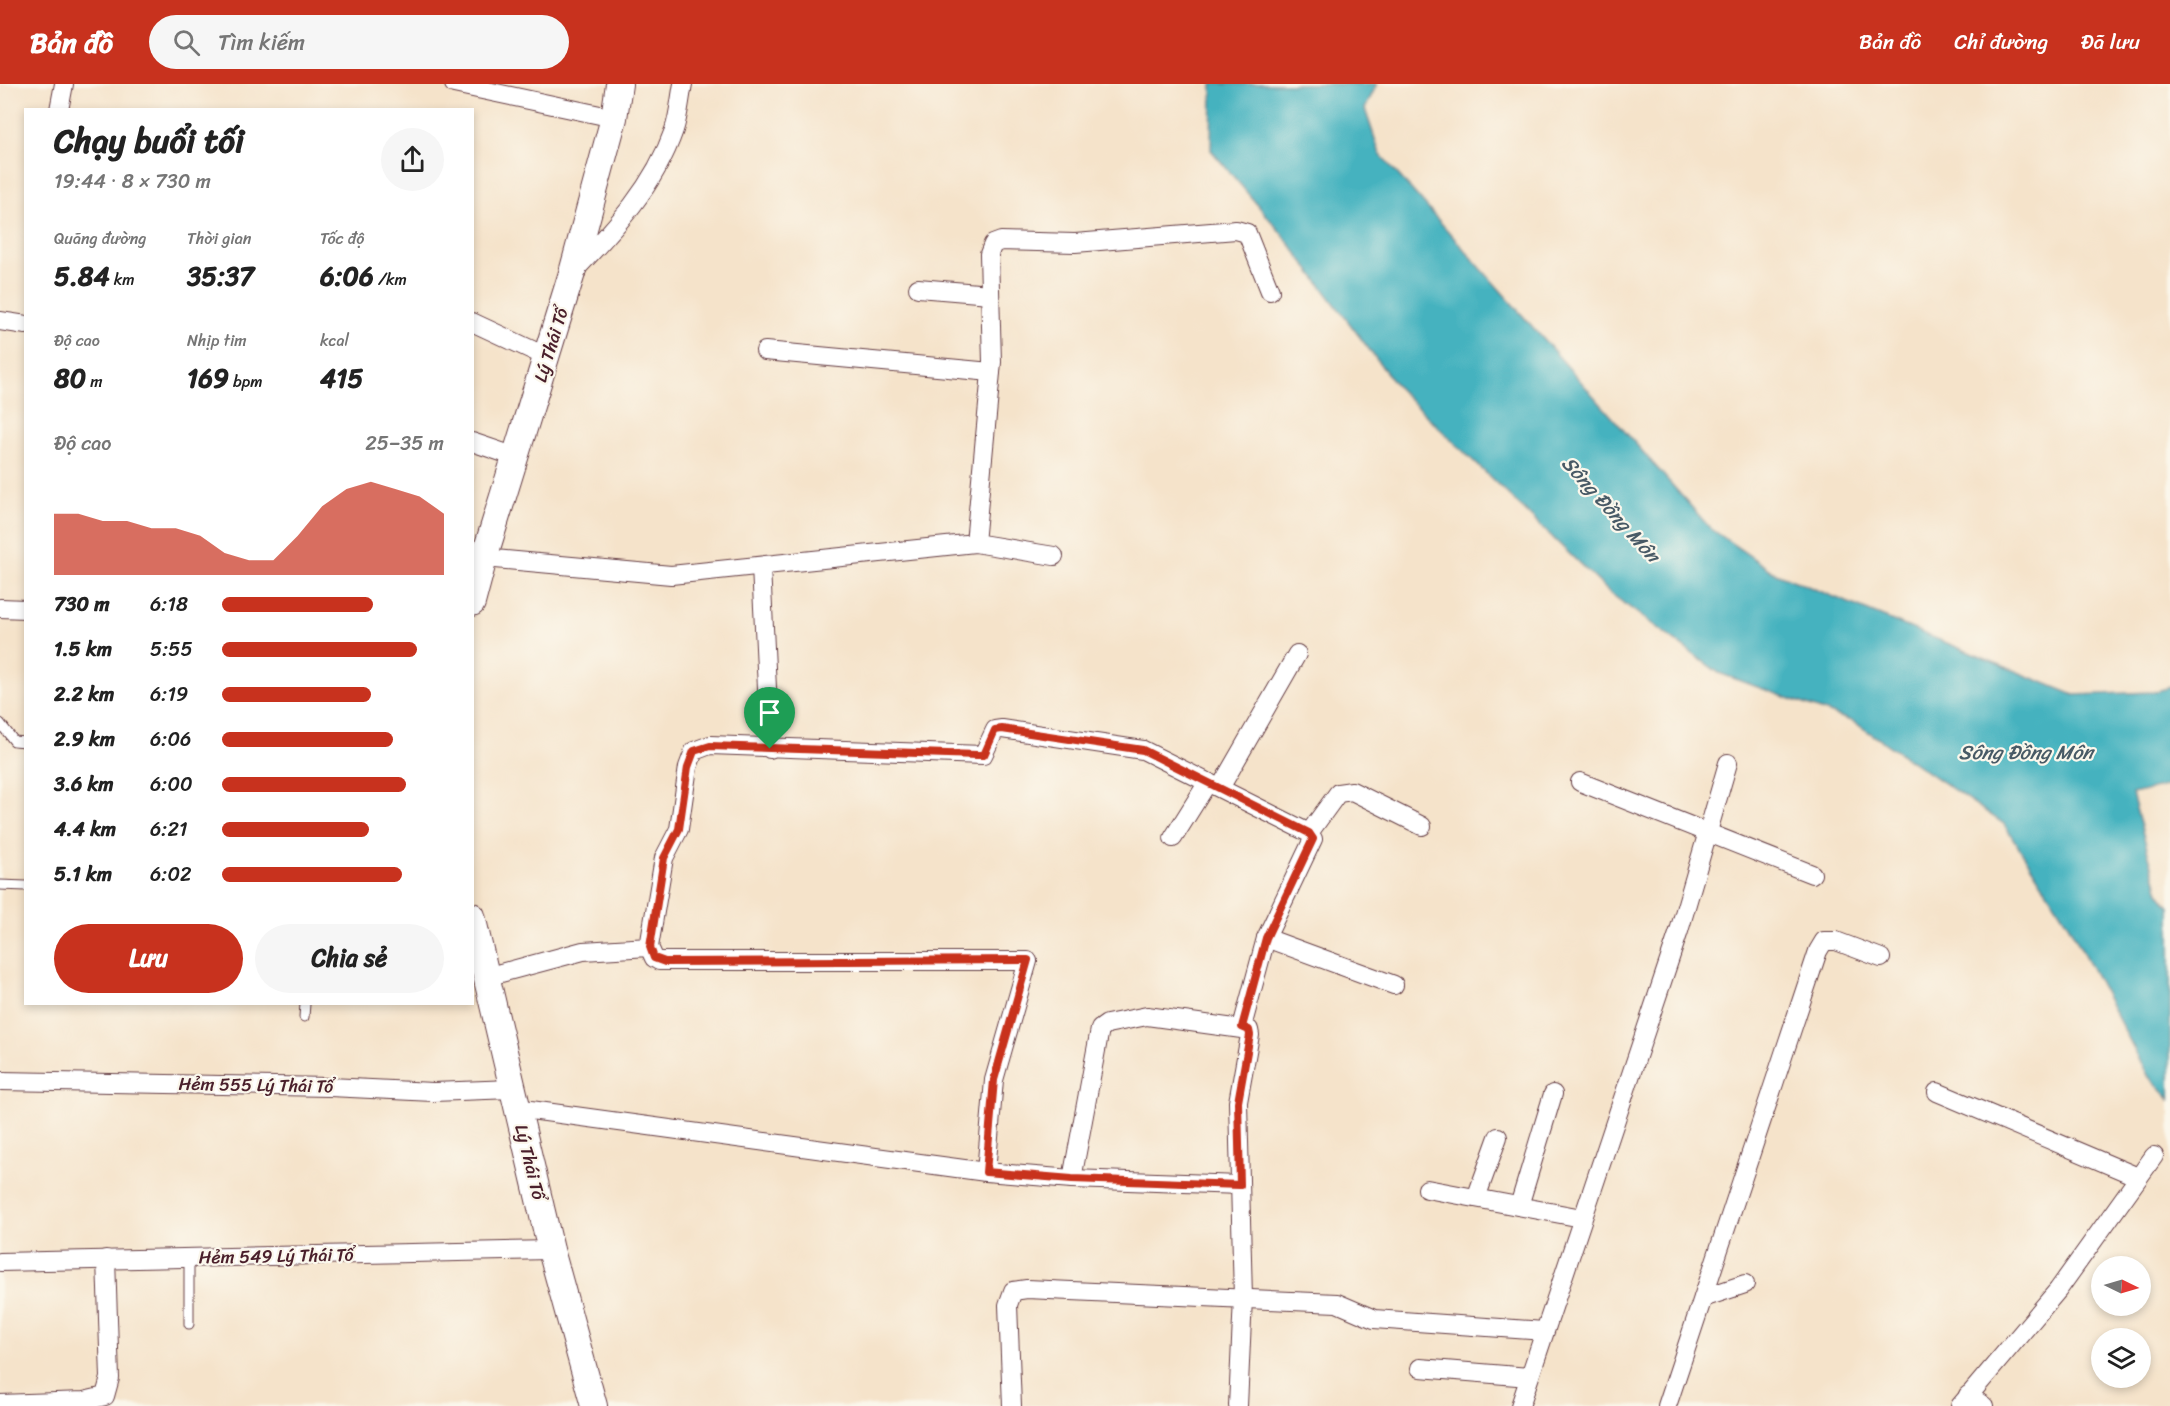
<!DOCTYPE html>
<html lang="vi">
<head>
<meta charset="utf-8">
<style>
	:root { --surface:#fff; --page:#f6f6f6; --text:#222; --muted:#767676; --accent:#c8321e }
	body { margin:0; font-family:Sriracha,sans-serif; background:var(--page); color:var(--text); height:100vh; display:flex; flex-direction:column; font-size:22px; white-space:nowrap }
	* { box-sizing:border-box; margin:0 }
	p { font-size:20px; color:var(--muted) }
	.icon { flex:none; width:33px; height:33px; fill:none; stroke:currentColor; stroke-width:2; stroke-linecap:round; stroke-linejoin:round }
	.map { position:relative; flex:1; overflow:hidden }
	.drawer { position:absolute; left:24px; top:24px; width:450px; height:897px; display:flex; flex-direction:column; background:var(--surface); border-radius:0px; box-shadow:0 3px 9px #0003 }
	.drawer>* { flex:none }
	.needle { width:39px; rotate:95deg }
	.controls { position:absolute; left:2091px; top:1172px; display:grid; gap:12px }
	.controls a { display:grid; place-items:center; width:60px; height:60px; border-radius:50%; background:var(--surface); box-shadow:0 3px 9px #0003; font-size:30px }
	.pin { position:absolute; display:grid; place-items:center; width:51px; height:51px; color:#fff; margin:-62px -26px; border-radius:50% 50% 50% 0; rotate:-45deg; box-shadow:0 0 6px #0007 }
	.pin .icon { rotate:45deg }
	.round { display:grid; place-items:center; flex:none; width:63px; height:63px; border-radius:32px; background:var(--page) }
	.overview { display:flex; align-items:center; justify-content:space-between; height:102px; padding:0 30px }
	h1 { font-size:33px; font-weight:700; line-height:45px }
	.metrics { display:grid; grid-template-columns:repeat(3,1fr); gap:9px; height:102px; padding:6px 30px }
	.metrics div { display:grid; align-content:center }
	.metrics b { font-size:26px; font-weight:700 }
	.metrics small { font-size:16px; font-weight:400 }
	.metrics p { font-size:16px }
	.chart { height:168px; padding:12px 30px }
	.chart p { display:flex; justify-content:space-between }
	.chart svg { width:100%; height:108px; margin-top:6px; fill:var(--accent); opacity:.7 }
	.cta { display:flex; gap:12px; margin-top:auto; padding:12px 30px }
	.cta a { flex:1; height:69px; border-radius:36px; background:var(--accent); color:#fff; font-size:24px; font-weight:700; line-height:69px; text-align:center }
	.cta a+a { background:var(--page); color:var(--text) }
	ul { padding:0 30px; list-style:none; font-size:20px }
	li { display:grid; grid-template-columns:96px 72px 1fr; align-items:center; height:45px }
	li i { height:15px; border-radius:8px; background:var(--accent) }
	header { display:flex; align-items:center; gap:36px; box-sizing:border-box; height:84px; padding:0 30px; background:var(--accent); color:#fff }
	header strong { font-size:28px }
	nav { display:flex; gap:33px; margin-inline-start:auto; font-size:21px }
	.search { width:420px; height:54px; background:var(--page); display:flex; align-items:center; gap:15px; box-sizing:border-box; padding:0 21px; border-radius:33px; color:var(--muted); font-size:22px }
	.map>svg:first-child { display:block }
	.water { fill:#44b2bf; stroke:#476875; stroke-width:1.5 }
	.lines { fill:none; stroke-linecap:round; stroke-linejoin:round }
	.service-casing { stroke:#643c43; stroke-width:11 }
	.minor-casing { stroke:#643c43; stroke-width:20 }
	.secondary-casing { stroke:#643c43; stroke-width:28 }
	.service { stroke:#fff; stroke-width:9 }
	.minor { stroke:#fff; stroke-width:18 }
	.secondary { stroke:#fff; stroke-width:26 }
	.route-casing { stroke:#fff; stroke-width:12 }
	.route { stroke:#c8321e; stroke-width:8 }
	.labels { text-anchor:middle; stroke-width:4.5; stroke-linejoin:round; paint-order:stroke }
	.street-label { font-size:18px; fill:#4a1f2b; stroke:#fbf7ec }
	.water-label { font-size:20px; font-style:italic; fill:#485a66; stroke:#fbf7ec }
</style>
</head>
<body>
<header>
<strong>Bản đồ</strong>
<div class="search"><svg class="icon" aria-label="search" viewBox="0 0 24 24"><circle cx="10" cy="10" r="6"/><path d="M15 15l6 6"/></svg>Tìm kiếm</div>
<nav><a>Bản đồ</a><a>Chỉ đường</a><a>Đã lưu</a></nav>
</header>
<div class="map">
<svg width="2170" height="1322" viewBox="0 0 2170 1322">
	<rect width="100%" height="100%" fill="#fbf7ec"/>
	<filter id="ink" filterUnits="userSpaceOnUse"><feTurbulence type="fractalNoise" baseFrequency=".0167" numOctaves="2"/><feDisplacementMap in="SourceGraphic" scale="12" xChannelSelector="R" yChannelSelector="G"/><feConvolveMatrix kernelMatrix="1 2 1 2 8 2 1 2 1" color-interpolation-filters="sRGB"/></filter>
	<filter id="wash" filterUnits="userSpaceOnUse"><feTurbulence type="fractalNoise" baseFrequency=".008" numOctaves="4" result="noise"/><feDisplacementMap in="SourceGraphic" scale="24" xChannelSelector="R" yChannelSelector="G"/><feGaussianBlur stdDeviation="1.35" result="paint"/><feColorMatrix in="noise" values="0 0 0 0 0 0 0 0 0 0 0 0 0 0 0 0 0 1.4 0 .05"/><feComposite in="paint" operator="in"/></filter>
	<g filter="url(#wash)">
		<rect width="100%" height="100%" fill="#f5e3ca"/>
		<path class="water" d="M1212 0H1377L1365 25 1380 70 1710 444 1773 488 2074 611 2154 608 2170 603V701L2132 710 2159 808 2170 823V1015L2149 993 2068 840 2004 740 1854 638 1719 589 1610 509 1399 305 1283 151 1211 66Z"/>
	</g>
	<g filter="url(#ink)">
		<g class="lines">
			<g class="service-casing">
				<g id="service">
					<path d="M0 639 14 657 26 658"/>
					<path d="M0 801 26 802"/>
					<path d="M304 933 305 920"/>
					<path d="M189 1240V1174"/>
				</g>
			</g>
			<g class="minor-casing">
				<g id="minor">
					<path d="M454 0 614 34"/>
					<path d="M59 26 64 0"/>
					<path d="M575 186C616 143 654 103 674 46 679 31 680 15 683 0"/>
					<path d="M918 204 990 210"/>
					<path d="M0 237 26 241"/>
					<path d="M472 238 547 273"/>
					<path d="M765 267 991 288"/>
					<path d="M472 358 516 373"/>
					<path d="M975 459 992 278 989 170 993 160 1001 157 1075 159 1236 146 1247 149 1270 207"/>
					<path d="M484 474 671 491 975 459 1054 472"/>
					<path d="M761 483 770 665"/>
					<path d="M0 524 26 525"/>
					<path d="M1580 698 1812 790"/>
					<path d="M1220 704 1297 570"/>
					<path d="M1309 749 1338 709 1352 707 1422 742"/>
					<path d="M1173 754 1208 698"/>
					<path d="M1266 854 1394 901"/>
					<path d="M486 893 583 867 649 863"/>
					<path d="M0 997 330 1003 433 1008 512 1005"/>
					<path d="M1937 1008 2138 1093"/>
					<path d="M516 1024 986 1088 1072 1095 1240 1101"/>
					<path d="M986 1088 994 996 1028 877H659L654 874 649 863 664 774 679 745 688 683 694 667 710 661 983 671 995 646 1002 645 1143 666 1309 749 1313 755 1266 854 1242 943"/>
					<path d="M1072 1095 1100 945 1107 940 1147 932 1249 946 1250 951 1238 1018 1243 1214 1238 1322"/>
					<path d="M1427 1105 1582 1134"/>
					<path d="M1476 1114 1498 1053"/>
					<path d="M1519 1122 1553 1010"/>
					<path d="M0 1178 551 1166"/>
					<path d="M1703 1214 1745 1200"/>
					<path d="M1420 1284 1529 1293"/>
					<path d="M1968 1311 1984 1322"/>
					<path d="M0 1320 84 1317 105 1312 110 1294 106 1175"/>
					<path d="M1012 1322 1008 1221 1013 1207 1027 1205 1337 1219 1374 1235 1544 1247"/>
					<path d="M1520 1322 1679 847 1728 679"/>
					<path d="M1667 1322 1818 867 1824 857H1836L1881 874"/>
					<path d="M1960 1322 2058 1206 2154 1072"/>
				</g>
			</g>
			<g class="secondary-casing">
				<g id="secondary">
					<path d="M472 519 484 474 572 189 614 34 619 0"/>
					<path d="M472 832 551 1166 594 1322"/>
				</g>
			</g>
			<use href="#service" class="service"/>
			<use href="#minor" class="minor"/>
			<use href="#secondary" class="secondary"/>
		</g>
	</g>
	<g class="lines" filter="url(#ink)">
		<g class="route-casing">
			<path id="route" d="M1002 645 1143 666 1309 749 1313 755 1266 854 1242 943 1249 946 1250 951 1238 1018 1240 1101 1072 1095 986 1088 994 996 1028 876 665 878 654 874 650 863 664 774 679 745 688 683 694 667 710 662 977 671H984L995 646Z"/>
		</g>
		<use href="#route" class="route"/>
	</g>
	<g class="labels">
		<g class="street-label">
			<text transform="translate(551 261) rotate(-73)" y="6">Lý Thái Tổ</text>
			<text transform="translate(256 1001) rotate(1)" y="6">Hẻm 555 Lý Thái Tổ</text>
			<text transform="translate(530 1078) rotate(76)" y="6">Lý Thái Tổ</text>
			<text transform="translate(276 1172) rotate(-1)" y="6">Hẻm 549 Lý Thái Tổ</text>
		</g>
		<g class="water-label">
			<text transform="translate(1611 425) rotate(48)" y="7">Sông Đồng Môn</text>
			<text x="2026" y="675">Sông Đồng Môn</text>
		</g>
	</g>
</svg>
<div class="controls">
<a><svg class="needle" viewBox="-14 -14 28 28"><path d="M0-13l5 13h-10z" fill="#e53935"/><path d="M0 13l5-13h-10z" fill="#767676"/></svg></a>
<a><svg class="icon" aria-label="layers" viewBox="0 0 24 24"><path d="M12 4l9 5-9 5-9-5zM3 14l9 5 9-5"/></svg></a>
</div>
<div class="pin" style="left:770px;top:665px;background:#1e9e55"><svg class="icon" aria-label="arrive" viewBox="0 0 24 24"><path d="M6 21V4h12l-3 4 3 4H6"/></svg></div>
<section class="drawer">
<div class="overview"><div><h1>Chạy buổi tối</h1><p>19:44 · 8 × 730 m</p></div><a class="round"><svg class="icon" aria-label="share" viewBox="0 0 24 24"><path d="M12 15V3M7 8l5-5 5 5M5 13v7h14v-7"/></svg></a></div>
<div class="metrics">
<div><p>Quãng đường</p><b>5.84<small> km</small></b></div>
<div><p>Thời gian</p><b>35:37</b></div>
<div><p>Tốc độ</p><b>6:06<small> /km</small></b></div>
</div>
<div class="metrics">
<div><p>Độ cao</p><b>80<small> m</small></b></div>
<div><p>Nhịp tim</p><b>169<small> bpm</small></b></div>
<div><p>kcal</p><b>415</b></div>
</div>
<div class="chart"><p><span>Độ cao</span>25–35 m</p>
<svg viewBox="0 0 160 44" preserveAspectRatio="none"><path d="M0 44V19L10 19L20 22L30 22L40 25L50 25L60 28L70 35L80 38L90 38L100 28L110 16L120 9L130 6L140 9L150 12L160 19V44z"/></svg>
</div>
<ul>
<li><b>730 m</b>6:18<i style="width:68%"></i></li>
<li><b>1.5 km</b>5:55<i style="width:88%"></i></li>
<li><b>2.2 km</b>6:19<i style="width:67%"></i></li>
<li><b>2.9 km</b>6:06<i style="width:77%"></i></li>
<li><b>3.6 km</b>6:00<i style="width:83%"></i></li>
<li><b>4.4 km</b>6:21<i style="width:66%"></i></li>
<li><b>5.1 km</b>6:02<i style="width:81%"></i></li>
</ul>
<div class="cta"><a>Lưu</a><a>Chia sẻ</a></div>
</section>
</div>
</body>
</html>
